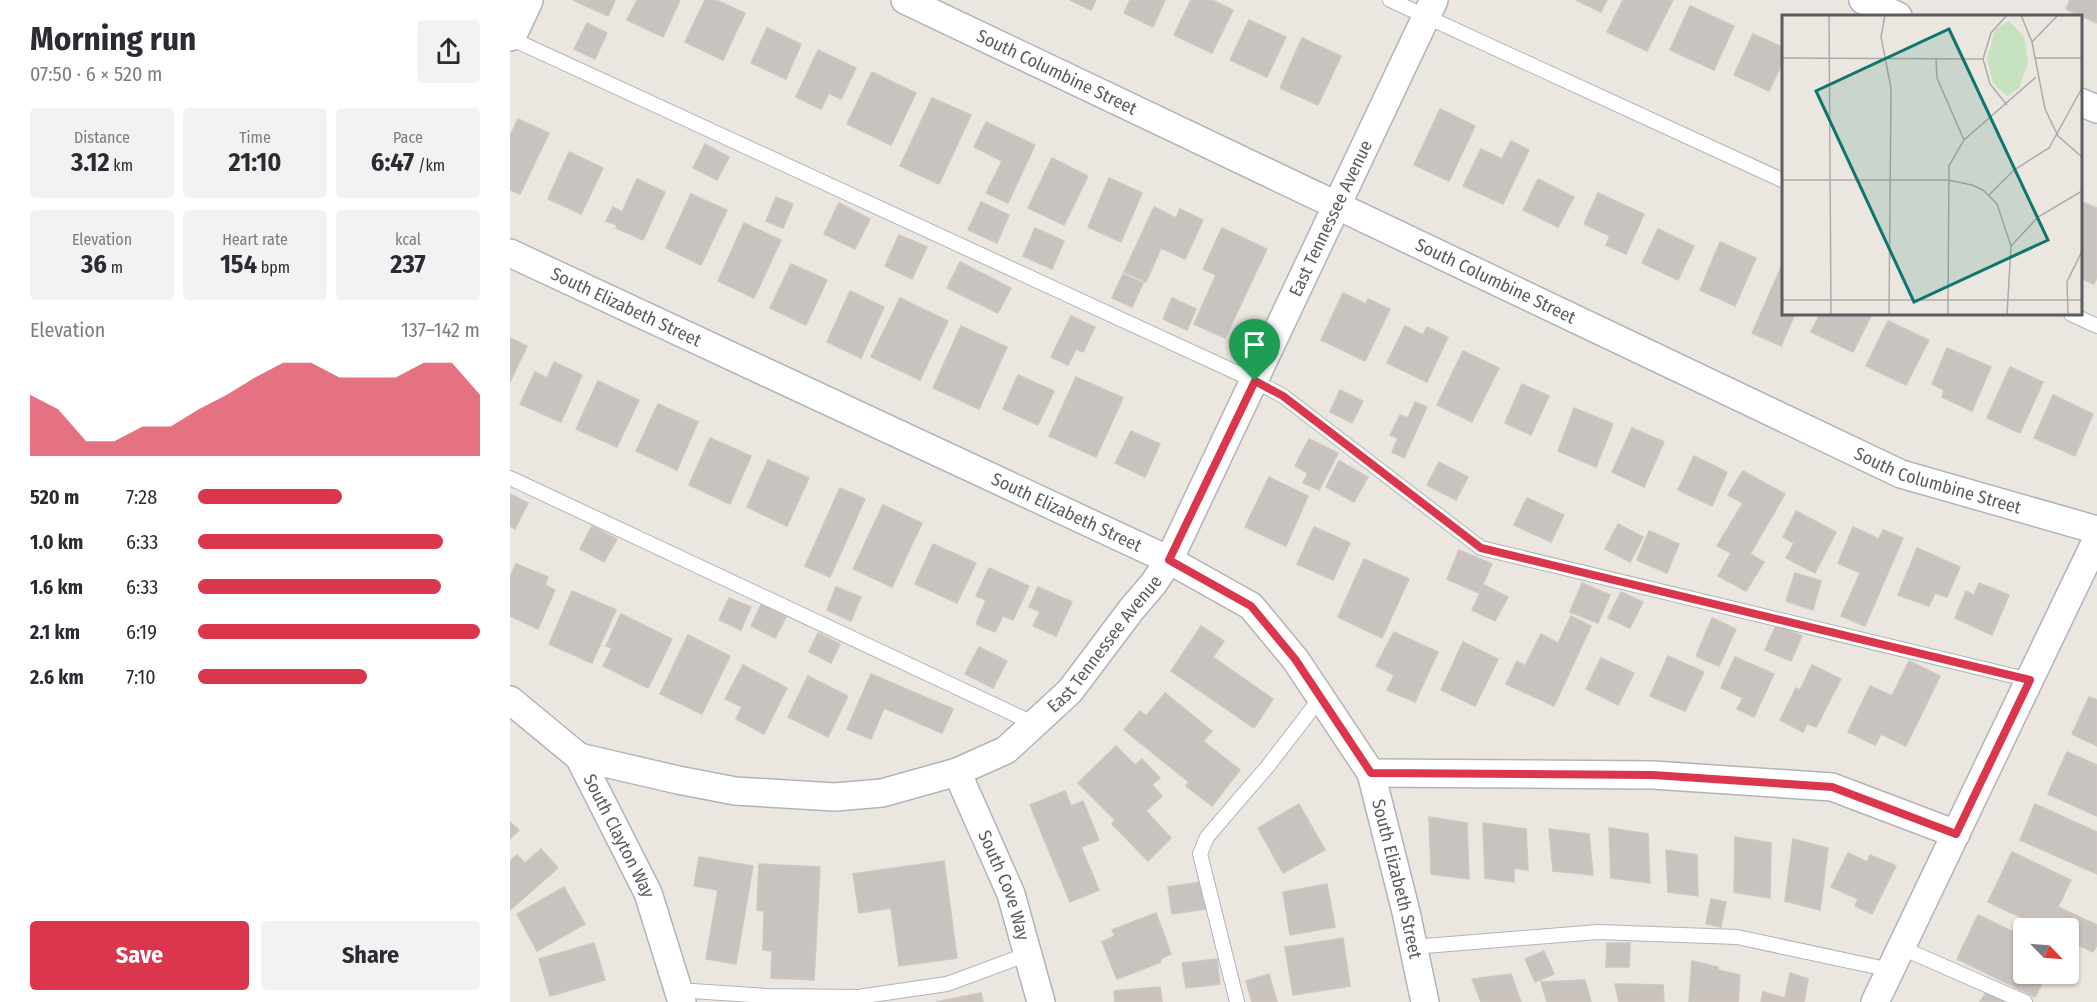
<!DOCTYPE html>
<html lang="en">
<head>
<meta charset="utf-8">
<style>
	:root { --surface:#fff; --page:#f2f2f3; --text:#2b2b33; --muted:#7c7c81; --accent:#da374e }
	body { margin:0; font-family:"Fira Sans Condensed",sans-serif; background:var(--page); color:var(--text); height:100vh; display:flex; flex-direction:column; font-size:22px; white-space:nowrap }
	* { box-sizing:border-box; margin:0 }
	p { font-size:20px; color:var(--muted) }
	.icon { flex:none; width:33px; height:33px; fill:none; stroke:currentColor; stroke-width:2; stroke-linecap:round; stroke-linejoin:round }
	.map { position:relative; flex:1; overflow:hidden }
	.drawer { display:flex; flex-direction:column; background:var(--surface); width:510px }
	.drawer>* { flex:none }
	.needle { width:39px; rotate:115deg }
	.buttons { position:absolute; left:1503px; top:918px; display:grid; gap:12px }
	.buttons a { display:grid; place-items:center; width:66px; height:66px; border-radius:6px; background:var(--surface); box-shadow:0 2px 4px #0004; font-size:30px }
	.pin { position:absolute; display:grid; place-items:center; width:51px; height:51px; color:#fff; margin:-62px -26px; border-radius:50% 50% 50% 0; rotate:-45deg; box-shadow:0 0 6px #0007 }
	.pin .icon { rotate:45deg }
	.round { display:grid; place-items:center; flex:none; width:63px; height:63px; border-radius:6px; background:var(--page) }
	.head { display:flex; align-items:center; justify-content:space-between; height:102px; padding:0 30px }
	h1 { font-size:33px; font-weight:700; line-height:45px }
	.figures { display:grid; grid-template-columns:repeat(3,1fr); gap:9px; height:102px; padding:6px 30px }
	.figures div { display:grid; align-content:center; border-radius:6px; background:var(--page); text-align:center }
	.figures b { font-size:26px; font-weight:700 }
	.figures small { font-size:16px; font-weight:400 }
	.figures p { font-size:16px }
	.chart { height:168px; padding:12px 30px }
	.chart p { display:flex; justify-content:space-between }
	.chart svg { width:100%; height:108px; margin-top:6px; fill:var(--accent); opacity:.7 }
	.action { display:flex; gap:12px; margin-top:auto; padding:12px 30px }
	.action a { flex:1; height:69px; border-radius:6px; background:var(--accent); color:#fff; font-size:24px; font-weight:700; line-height:69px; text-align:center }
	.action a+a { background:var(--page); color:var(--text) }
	ul { padding:0 30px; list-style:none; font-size:20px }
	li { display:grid; grid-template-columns:96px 72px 1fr; align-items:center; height:45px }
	li i { height:15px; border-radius:8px; background:var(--accent) }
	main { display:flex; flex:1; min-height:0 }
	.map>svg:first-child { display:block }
	.building { fill:#c8c3bf; stroke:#cfc6bf; stroke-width:1.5 }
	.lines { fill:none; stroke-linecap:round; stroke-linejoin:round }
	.lane-casing { stroke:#b1b4b7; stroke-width:16 }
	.street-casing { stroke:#b1b4b7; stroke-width:30 }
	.secondary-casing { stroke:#b0b4b7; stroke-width:36 }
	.lane { stroke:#fff; stroke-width:14 }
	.street { stroke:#fff; stroke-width:27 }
	.secondary { stroke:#fff; stroke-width:33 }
	.route-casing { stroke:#fff; stroke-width:12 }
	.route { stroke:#da374e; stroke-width:8 }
	.labels { text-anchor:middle; stroke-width:6; stroke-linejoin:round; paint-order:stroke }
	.street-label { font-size:18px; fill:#595d60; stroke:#fff }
	.inset-road { fill:none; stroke:#adaba9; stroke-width:1.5 }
	.view { fill:#0f766e; fill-opacity:0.15; stroke:#0f766e; stroke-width:3 }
	.inset-edge { fill:none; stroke:#595d60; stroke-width:3 }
</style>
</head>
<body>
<main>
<section class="drawer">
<div class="head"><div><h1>Morning run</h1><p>07:50 · 6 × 520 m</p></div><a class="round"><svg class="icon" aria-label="share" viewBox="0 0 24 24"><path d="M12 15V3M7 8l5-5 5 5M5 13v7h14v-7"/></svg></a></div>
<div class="figures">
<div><p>Distance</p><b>3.12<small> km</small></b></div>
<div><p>Time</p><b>21:10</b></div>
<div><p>Pace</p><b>6:47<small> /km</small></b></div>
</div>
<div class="figures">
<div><p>Elevation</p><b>36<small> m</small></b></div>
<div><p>Heart rate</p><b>154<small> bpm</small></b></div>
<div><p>kcal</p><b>237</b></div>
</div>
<div class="chart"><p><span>Elevation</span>137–142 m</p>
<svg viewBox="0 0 160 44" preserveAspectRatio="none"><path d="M0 44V19L10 25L20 38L30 38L40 32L50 32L60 25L70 19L80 12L90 6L100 6L110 12L120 12L130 12L140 6L150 6L160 19V44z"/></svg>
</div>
<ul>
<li><b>520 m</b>7:28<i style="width:51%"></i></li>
<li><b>1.0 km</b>6:33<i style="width:87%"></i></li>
<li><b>1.6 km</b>6:33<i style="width:86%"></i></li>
<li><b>2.1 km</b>6:19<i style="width:100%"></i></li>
<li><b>2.6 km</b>7:10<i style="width:60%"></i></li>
</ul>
<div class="action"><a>Save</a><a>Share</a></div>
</section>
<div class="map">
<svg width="1587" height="1002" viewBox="0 0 1587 1002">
	<rect width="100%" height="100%" fill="#ebe6e0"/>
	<g class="building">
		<path d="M63 0H105L98 16Z"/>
		<path d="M127 0H170L153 37 117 20Z"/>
		<path d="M195 0H206L235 13 213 60 175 42Z"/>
		<path d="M560 0H586L581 10Z"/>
		<path d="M620 0H655L643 27 614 13Z"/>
		<path d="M681 0H702L723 10 702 53 664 35Z"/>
		<path d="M1066 0H1097L1091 12Z"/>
		<path d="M1113 0H1163L1137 51 1097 32Z"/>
		<path d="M1560 0H1587V23L1556 9Z"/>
		<path d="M1180 6 1224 26 1204 70 1160 50Z"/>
		<path d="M739 20 776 37 757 77 720 60Z"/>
		<path d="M77 23 97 33 85 59 64 49Z"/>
		<path d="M257 28 291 44 276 79 241 63Z"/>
		<path d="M1243 34 1274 48V59L1259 91 1224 75Z"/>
		<path d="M792 38 831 56 808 105 770 88Z"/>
		<path d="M308 50 346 68 331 99 319 93 311 109 286 97Z"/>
		<path d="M362 72 406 93 381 145 337 124Z"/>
		<path d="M422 98 461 115 429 184 390 166Z"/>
		<path d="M930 109 965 126 939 181 904 165Z"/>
		<path d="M8 119 39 133 10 194 0 190V136Z"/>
		<path d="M476 122 525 145 498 203 476 193 492 161 464 147Z"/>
		<path d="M1001 141 1019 150 993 204 953 186 971 149 992 159Z"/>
		<path d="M195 144 219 157 207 180 183 168Z"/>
		<path d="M59 152 93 168 71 214 38 199Z"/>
		<path d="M542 158 578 176 554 225 518 208Z"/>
		<path d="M599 178 632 193 611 242 578 227Z"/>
		<path d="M127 179 155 192 133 240 106 228 107 225 96 221 103 207 112 212Z"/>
		<path d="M1028 179 1064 197 1048 227 1013 210Z"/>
		<path d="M1088 193 1134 214 1116 254 1096 245 1100 236 1074 224Z"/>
		<path d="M181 194 217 210 191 265 156 248Z"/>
		<path d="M266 197 283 204 273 228 256 221Z"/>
		<path d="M1570 201 1587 208V277L1584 284 1570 278Z"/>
		<path d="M471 202 499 215 487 243 458 230Z"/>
		<path d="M329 203 360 219 345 249 314 234Z"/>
		<path d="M644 207 666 218 670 209 693 220 675 259 651 248 636 282 614 272Z"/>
		<path d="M234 223 271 240 244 298 208 281Z"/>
		<path d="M525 228 554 241 542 269 513 256Z"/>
		<path d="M712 228 757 249 715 338 684 324 706 275 693 269Z"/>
		<path d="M1148 229 1184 246 1168 280 1132 263Z"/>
		<path d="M389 235 417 247 402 279 375 266Z"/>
		<path d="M1210 242 1246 258 1225 306 1190 290Z"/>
		<path d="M450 262 501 288 488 313 437 288Z"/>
		<path d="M1273 263 1274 314H1285L1271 346 1242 333Z"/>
		<path d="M281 264 317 280 296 325 260 308Z"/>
		<path d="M613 274 633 283 622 307 602 298Z"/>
		<path d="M340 291 374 307 351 358 317 342Z"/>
		<path d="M833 293 856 304 858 299 880 309 855 361 811 340Z"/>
		<path d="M390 298 438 321 410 380 361 357Z"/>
		<path d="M662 298 686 309 677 330 653 319Z"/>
		<path d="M1310 314H1362L1343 352 1301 332Z"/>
		<path d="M561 316 585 327 573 352 566 349 558 365 541 357Z"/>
		<path d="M1378 321 1419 340 1396 385 1356 366Z"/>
		<path d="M451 326 497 347 469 409 423 388Z"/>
		<path d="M895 326 913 335 917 327 938 337 917 382 877 363Z"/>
		<path d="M0 338 17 346 0 382Z"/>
		<path d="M1437 348 1481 367 1462 411 1432 397 1434 390 1422 384Z"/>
		<path d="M953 351 989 368 962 422 927 405Z"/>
		<path d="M44 362 72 375 51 422 10 404 25 372 37 378Z"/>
		<path d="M1500 367 1533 382 1510 433 1477 418Z"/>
		<path d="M508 375 544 391 528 425 493 409Z"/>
		<path d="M566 377 613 398 586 457 539 436Z"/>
		<path d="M88 381 129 400 107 447 66 429Z"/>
		<path d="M1012 384 1039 396 1021 435 995 423Z"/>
		<path d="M830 390 853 401 842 423 820 412Z"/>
		<path d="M1543 395 1583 414 1565 456 1524 438Z"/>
		<path d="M905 402 917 407 894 458 882 452 888 438 880 435 890 415 898 418Z"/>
		<path d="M148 404 188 422 167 470 126 451Z"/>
		<path d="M1064 408 1103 424 1086 467 1048 451Z"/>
		<path d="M1122 428 1154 442 1134 487 1102 472Z"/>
		<path d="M621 431 650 444 635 477 605 463Z"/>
		<path d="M200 438 241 456 220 504 179 485Z"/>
		<path d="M799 439 828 453 809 490 793 483 798 473 785 466Z"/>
		<path d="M1184 456 1217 472 1202 506 1168 490Z"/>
		<path d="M258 460 299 478 277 526 237 507Z"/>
		<path d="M829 461 858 477 844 502 816 487Z"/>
		<path d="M929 462 958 477 946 500 917 485Z"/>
		<path d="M1233 471 1275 494 1240 554 1254 562 1236 591 1208 576 1221 553 1207 546 1233 503 1218 495Z"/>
		<path d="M759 477 798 496 776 546 735 527Z"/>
		<path d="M330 488 355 499 320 577 295 566Z"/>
		<path d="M0 494 18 503 5 529 0 526Z"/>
		<path d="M1017 498 1054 515 1041 542 1004 525Z"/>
		<path d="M373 505 412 523 382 587 343 569Z"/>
		<path d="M1286 511 1326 532 1305 573 1276 558 1284 543 1273 537Z"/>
		<path d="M1108 524 1133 537 1120 562 1095 549Z"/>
		<path d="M82 526 107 539 94 562 70 549Z"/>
		<path d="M804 527 840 543 823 580 787 564Z"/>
		<path d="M1343 527 1369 539 1373 530 1393 538 1355 626 1331 616 1350 573 1328 563Z"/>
		<path d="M1139 531 1169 544 1157 573 1127 560Z"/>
		<path d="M423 544 466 563 447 603 405 584Z"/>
		<path d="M1407 548 1450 567 1437 597 1425 593 1419 606 1388 595Z"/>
		<path d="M949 550 982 564 969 593 937 579Z"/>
		<path d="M854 559 899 579 872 638 828 617Z"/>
		<path d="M6 564 38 577 35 585 45 590 28 629 0 616V577Z"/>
		<path d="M479 568 519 586 503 620 493 616 485 632 466 624 476 600 466 596Z"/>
		<path d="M1285 573 1311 581 1303 610 1276 601Z"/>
		<path d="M1072 583 1100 595 1088 623 1060 612Z"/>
		<path d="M1469 583 1499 595 1482 635 1445 618 1456 591 1464 595Z"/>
		<path d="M974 585 998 597 985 621 962 610Z"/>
		<path d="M326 587 351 597 341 621 317 610Z"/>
		<path d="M528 587 562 602 546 636 523 626 530 612 519 607Z"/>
		<path d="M62 591 106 610 82 663 39 644Z"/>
		<path d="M1111 592 1133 602 1120 628 1098 618Z"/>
		<path d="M219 598 241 607 231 630 209 620Z"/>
		<path d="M251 605 276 617 265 638 241 626Z"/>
		<path d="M111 614 162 639 138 688 93 666 102 648 96 646Z"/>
		<path d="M1061 616 1081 626 1044 706 996 684 1007 661 1015 666 1031 634 1048 643Z"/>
		<path d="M1202 618 1226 629 1209 666 1186 656Z"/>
		<path d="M1266 625 1292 636 1281 661 1255 650Z"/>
		<path d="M691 626 714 641 703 657 763 699 744 728 661 671Z"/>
		<path d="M884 632 928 652 905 702 877 690 884 675 866 666Z"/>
		<path d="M308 633 330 644 321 663 299 652Z"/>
		<path d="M178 635 220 656 192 714 150 694Z"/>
		<path d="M953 642 988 659 965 706 931 690Z"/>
		<path d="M469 647 497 661 483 688 455 674Z"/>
		<path d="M1158 656 1194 672 1175 711 1140 696Z"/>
		<path d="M1225 657 1264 674 1244 717 1227 709 1233 698 1211 688Z"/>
		<path d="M1091 658 1124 673 1108 705 1076 689Z"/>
		<path d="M1399 661 1430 676 1396 746 1371 734 1365 745 1338 732 1360 686 1382 696Z"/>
		<path d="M233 665 277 688 254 734 226 719 232 707 215 699Z"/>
		<path d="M1302 665 1331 679 1306 727 1297 723 1293 732 1270 720 1286 688 1290 690Z"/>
		<path d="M361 674 443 709 432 733 374 708 361 739 337 729Z"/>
		<path d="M298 676 338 696 318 737 278 717Z"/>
		<path d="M655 693 702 731 693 741 730 770 702 806 676 786 679 782 614 730 630 711 636 716Z"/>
		<path d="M1579 697 1587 700V746L1562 734Z"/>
		<path d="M606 746 625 765 632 759 650 778 642 785 652 796 636 811 661 838 638 861 602 824 605 820 568 783Z"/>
		<path d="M1557 752 1587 765V816L1538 794Z"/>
		<path d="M555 791 561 806 573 801 589 840 571 847 589 890 560 902 520 805Z"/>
		<path d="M789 804 815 850 773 873 748 828Z"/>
		<path d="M1525 804 1587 832V874L1510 840Z"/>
		<path d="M919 817 957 823 959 879 921 874Z"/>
		<path d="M0 822 9 830 0 839Z"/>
		<path d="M973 823 1016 829 1018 870 1004 868V882L975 878Z"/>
		<path d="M1099 828 1138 834 1140 883 1101 878Z"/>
		<path d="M1039 829 1079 834 1083 875 1043 871Z"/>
		<path d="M1225 837 1261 843 1260 898 1224 892Z"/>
		<path d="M1283 839 1318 848 1310 910 1275 901Z"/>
		<path d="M31 849 48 868 0 910V861L7 855 15 863Z"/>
		<path d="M1156 850 1187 855 1188 896 1158 892Z"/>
		<path d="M1502 852 1561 880 1548 907 1587 925V945L1583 952 1558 940V928H1533L1478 902Z"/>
		<path d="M1338 853 1357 862 1360 855 1386 866 1362 914 1345 906 1348 899 1321 887Z"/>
		<path d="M189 857 243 866 226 964 196 959 208 890 184 886Z"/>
		<path d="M434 861 447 958 389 966 381 908 349 913 343 874Z"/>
		<path d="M249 864 310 867 304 980 261 978 262 951 253 950 254 911 247 910Z"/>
		<path d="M691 882 695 909 662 914 658 887Z"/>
		<path d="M817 884 825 927 780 935 773 892Z"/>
		<path d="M54 887 75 924 27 951 7 914Z"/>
		<path d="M1201 899 1216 902 1211 927 1196 924Z"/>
		<path d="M646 913 661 954 650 959 651 962 607 979 592 942 605 936 602 930Z"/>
		<path d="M1468 915 1514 937V974H1537L1525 997 1447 959Z"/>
		<path d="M833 938 840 986 783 995 775 947Z"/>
		<path d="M84 943 95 980 40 996 29 959Z"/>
		<path d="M1097 943H1120L1119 967H1096Z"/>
		<path d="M1034 951 1044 974 1025 982 1015 959Z"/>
		<path d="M707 959 710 984 676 988 672 963Z"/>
		<path d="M1182 961 1208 967V970L1230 975 1228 1002H1179Z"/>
		<path d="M1280 973 1298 979 1294 1002H1251L1253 992 1275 998Z"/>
		<path d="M759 974 767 1002H742L736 981Z"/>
		<path d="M1001 974 1011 1002H971L962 979Z"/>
		<path d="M1075 980 1081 1002H1037L1031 982Z"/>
		<path d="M1105 984 1153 985 1154 1002H1109Z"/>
		<path d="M650 987 652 1002H605L604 991Z"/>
		<path d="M1477 991 1495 1002H1470Z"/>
		<path d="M471 993 473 1002H426Z"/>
	</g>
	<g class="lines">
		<g class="lane-casing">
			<g id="lane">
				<path d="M880 0 1274 181"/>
				<path d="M0 38 745 381 773 396 971 548 1520 680"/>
				<path d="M1561 314 1587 326"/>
				<path d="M0 478 525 724"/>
				<path d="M903 947 1088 932 1227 937 1381 970"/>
				<path d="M1392 948 1515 1002"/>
				<path d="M168 990 256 996 348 997"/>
				<path d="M348 1002V997L437 984 518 954"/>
				<path d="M727 1002 690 854 697 837 758 766 811 697"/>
			</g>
		</g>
		<g class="street-casing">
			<g id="street">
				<path id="s1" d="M395 0 1391 474 1587 530"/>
				<path d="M1353 0 1388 16"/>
				<path d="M1570 102 1587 109"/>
				<path id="s2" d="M0 253 659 560 741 606 785 659 861 773 896 912 915 1002"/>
				<path id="s3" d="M0 700 69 757 138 893 172 1002"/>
				<path id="s4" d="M69 757 168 780 225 791 325 797 372 793 447 772 496 750 560 691 621 610 644 583 659 560 924 0"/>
				<path id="s5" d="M447 772 501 894 531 1002"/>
				<path d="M861 773 1143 775 1322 787 1446 834"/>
				<path d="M1365 1002 1587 539"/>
			</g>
		</g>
		<g class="secondary-casing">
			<path id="secondary" d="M0 34 16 0"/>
		</g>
		<use href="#lane" class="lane"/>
		<use href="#street" class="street"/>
		<use href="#secondary" class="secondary"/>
	</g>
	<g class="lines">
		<g class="route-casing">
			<path id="route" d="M745 381 773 396 971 548 1520 680 1446 834 1322 787 1143 775 861 773 785 659 741 606 659 560Z"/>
		</g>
		<use href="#route" class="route"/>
	</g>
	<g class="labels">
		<g class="street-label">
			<text dy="6" stroke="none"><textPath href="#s1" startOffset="168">South Columbine Street</textPath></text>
			<text dy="6" stroke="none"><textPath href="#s4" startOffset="1068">East Tennessee Avenue</textPath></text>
			<text dy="6" stroke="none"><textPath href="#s1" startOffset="654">South Columbine Street</textPath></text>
			<text dy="6" stroke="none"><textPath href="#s2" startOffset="128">South Elizabeth Street</textPath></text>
			<text dy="6" stroke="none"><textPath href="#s1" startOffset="1140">South Columbine Street</textPath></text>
			<text dy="6" stroke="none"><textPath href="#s2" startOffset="614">South Elizabeth Street</textPath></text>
			<text dy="6" stroke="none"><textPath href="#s4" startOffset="584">East Tennessee Avenue</textPath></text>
			<text dy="6" stroke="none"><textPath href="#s3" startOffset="178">South Clayton Way</textPath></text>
			<text dy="6" stroke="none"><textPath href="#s2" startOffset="1136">South Elizabeth Street</textPath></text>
			<text dy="6" stroke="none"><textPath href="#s5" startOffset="123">South Cove Way</textPath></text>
		</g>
	</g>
	<g transform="translate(1272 15)">
		<rect width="300" height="300" fill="#ebe6e0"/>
		<path d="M227 6 242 22 246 48 237 73 225 81 211 68 205 44 213 15Z" fill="#c5e1be"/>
		<path class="inset-road" d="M47 0 49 300M103 0 99 22 109 73 107 300M225 0 209 18 201 44 208 69 225 90M239 0 250 27 263 94 276 121 300 142M250 27 276 0M0 43 201 44M154 43 155 63 182 125M252 43H300M0 165H166L190 170 201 175 215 189 229 231M207 180 232 155 267 133 300 73M0 285H300M166 300 167 151 182 125 254 62M225 300 229 231 256 202 300 176M286 300 285 267 300 236"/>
		<path class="view" d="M167 14 266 225 132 287 34 76Z"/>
		<rect width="300" height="300" class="inset-edge"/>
	</g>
</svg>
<div class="buttons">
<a><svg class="needle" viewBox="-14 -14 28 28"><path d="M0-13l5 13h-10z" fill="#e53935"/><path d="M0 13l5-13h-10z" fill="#7c7c81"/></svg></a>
</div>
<div class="pin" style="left:745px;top:381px;background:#1e9e55"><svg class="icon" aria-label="arrive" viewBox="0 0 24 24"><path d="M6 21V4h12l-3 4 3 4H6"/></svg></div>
</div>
</main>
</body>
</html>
